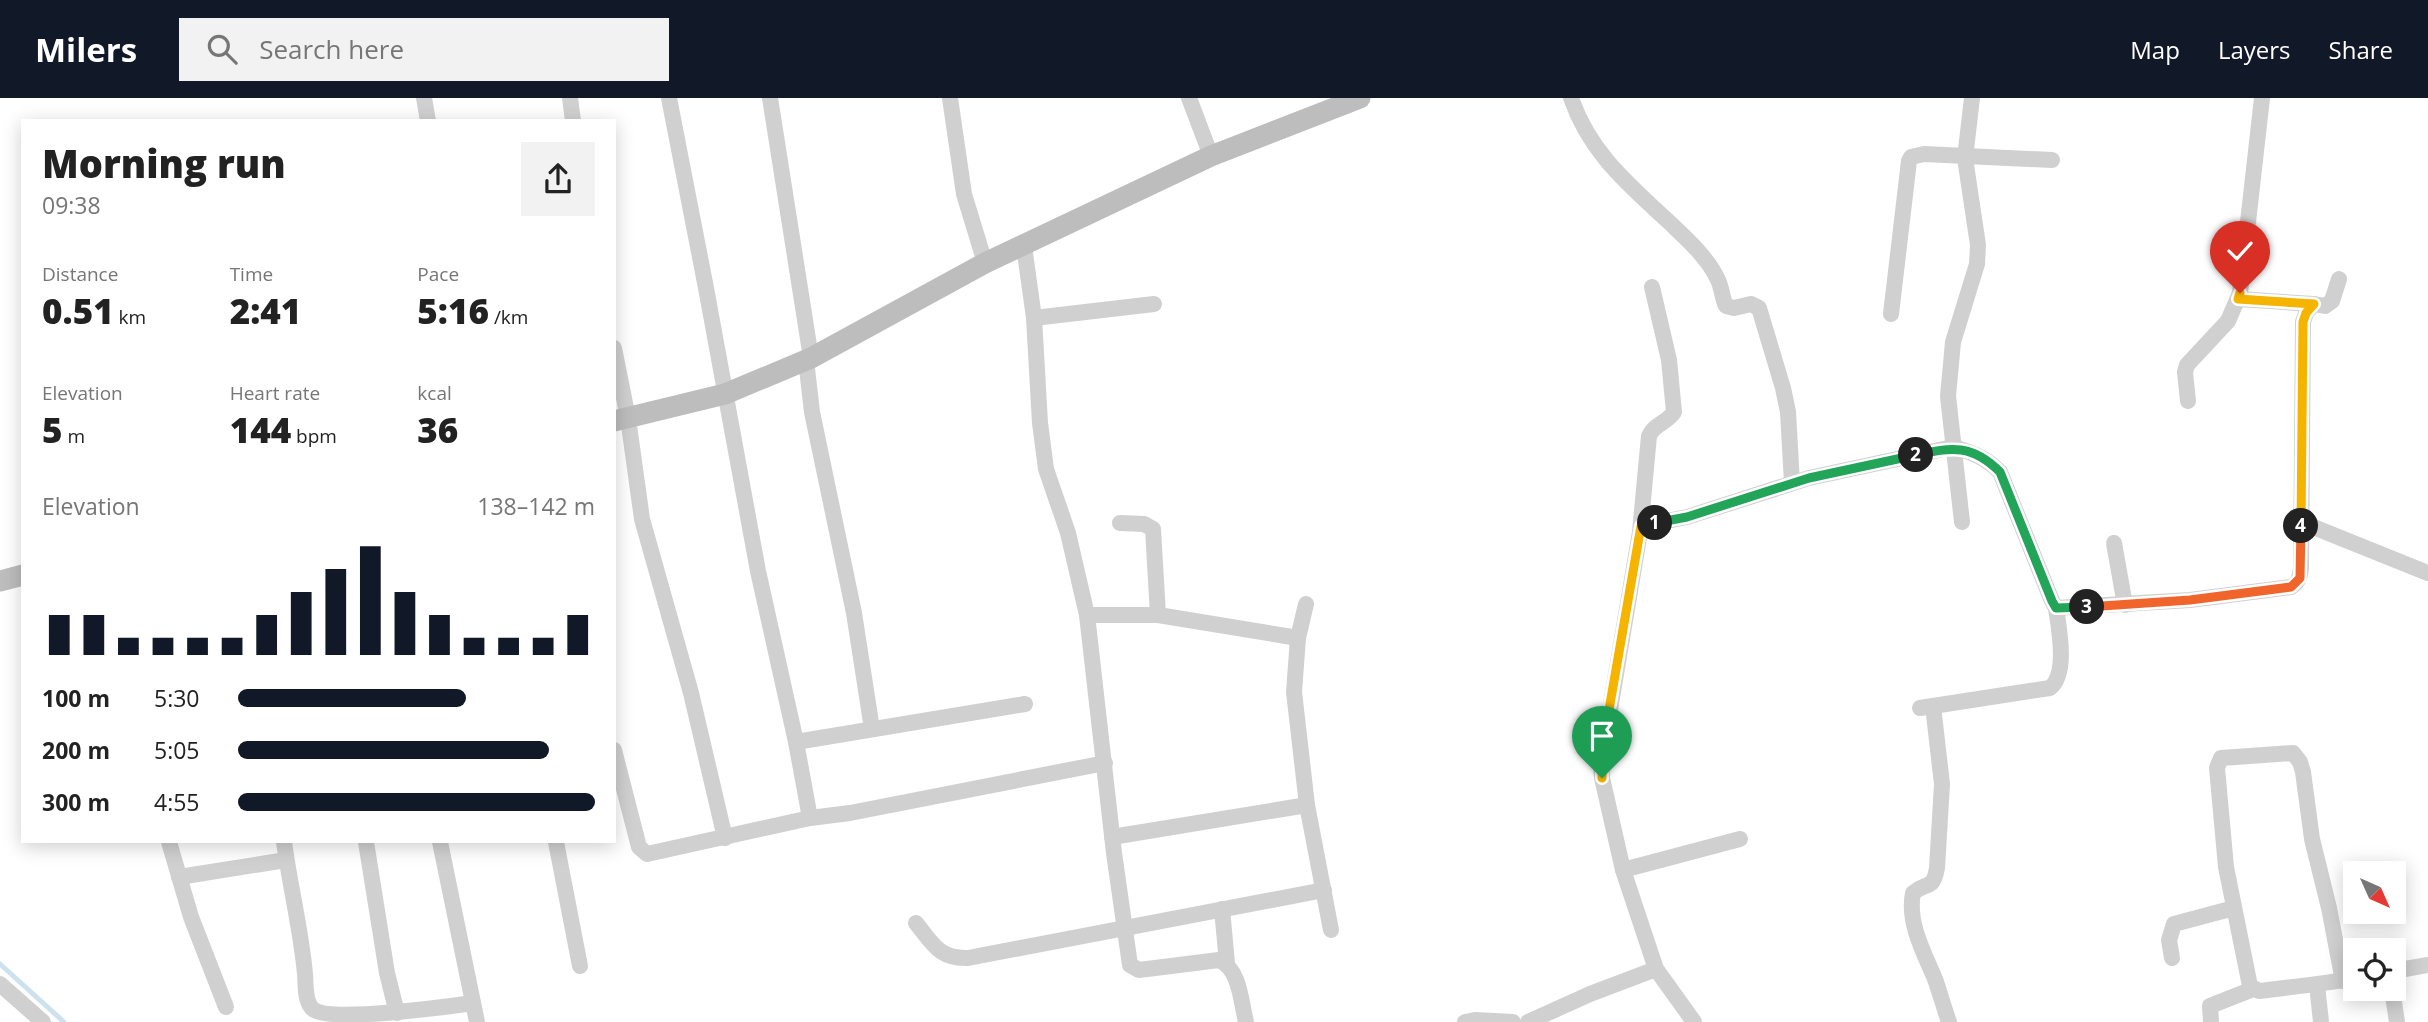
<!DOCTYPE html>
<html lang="en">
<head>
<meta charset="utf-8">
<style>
	:root { --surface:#fff; --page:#f2f2f2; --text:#222; --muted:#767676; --accent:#111827 }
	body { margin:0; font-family:"Open Sans",sans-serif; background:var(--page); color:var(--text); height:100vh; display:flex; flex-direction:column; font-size:26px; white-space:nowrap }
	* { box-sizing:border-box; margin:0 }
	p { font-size:23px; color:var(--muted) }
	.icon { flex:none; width:38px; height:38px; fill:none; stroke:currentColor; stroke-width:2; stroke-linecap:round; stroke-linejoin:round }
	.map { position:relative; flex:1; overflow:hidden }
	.details { position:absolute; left:21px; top:21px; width:595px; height:724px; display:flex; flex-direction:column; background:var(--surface); border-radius:0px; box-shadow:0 4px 18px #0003 }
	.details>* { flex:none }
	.needle { width:46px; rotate:135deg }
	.fabs { position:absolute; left:2343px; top:763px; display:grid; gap:14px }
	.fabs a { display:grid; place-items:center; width:63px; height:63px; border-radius:0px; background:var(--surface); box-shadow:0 4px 18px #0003; font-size:35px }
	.pin { position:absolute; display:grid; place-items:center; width:60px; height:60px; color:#fff; margin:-72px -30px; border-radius:50% 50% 50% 0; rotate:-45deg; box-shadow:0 0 7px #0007 }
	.pin .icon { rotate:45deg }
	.km { position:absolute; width:35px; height:35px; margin:-18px; border-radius:50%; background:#222; color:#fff; font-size:19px; line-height:35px; text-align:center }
	.round { display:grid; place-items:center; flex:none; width:74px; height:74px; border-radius:0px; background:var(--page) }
	.head { display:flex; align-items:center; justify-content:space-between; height:119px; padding:0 21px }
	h1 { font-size:38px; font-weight:800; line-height:52px }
	.figures { display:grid; grid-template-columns:repeat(3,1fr); gap:10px; height:119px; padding:7px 21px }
	.figures div { display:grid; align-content:center }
	.figures b { font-size:35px; font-weight:800 }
	.figures small { font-size:19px; font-weight:400 }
	.figures p { font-size:19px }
	.chart { height:196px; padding:14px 21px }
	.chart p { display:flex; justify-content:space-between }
	.chart svg { width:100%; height:126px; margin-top:7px; stroke:var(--accent); stroke-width:6 }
	ul { padding:0 21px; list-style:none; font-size:23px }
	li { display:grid; grid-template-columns:112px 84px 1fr; align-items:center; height:52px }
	li i { height:18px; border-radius:9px; background:var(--accent) }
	header { display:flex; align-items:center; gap:42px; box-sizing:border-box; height:98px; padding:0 35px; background:var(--accent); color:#fff }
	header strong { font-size:33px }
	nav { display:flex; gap:38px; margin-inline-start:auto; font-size:24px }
	.search { width:490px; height:63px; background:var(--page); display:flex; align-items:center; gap:18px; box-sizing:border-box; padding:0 24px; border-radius:0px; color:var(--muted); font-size:26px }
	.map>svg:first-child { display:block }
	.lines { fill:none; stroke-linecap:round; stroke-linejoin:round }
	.stream { stroke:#cde1ef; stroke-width:5 }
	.street { stroke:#d0d0d0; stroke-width:16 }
	.secondary { stroke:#bdbdbd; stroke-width:21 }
	.split-1-casing { stroke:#fff; stroke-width:14 }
	.split-2-casing { stroke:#fff; stroke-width:14 }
	.split-3-casing { stroke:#fff; stroke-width:14 }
	.split-4-casing { stroke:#fff; stroke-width:14 }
	.split-5-casing { stroke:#fff; stroke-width:14 }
	.split-1 { stroke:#f5b400; stroke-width:9 }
	.split-2 { stroke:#22a559; stroke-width:9 }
	.split-3 { stroke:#22a559; stroke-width:9 }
	.split-4 { stroke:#f0652b; stroke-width:9 }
	.split-5 { stroke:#f5b400; stroke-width:9 }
</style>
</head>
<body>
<header>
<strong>Milers</strong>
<div class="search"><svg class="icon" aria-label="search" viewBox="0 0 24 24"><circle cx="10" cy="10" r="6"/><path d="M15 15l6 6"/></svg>Search here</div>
<nav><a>Map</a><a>Layers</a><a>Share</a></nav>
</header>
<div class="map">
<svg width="2428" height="924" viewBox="0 0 2428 924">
	<rect width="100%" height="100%" fill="#fff"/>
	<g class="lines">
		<path class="stream" d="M0 866 64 924"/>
		<g class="street">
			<path d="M424 0 428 23"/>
			<path d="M570 0 573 23"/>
			<path d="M669 0 706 190 758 473 796 644 810 720"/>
			<path d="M770 0 811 260"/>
			<path d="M950 0 964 96 985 165"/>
			<path d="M1189 0 1211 58"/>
			<path d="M1571 0C1590 55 1628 86 1670 125 1687 141 1708 160 1718 182 1722 190 1722 200 1726 208L1734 210 1751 206 1759 210 1783 290 1788 314 1792 385"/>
			<path d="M1024 148 1034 220 1040 325 1046 371 1068 435 1087 517 1114 755 1130 867 1139 872 1219 862C1240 871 1241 904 1246 924"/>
			<path d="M1652 189 1669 262 1674 314C1667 325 1654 326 1649 338L1640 434 1601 665 1602 680 1623 772 1656 871 1694 924"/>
			<path d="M2238 201 2314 206"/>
			<path d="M1891 216 1909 63 1911 59 1924 56 2052 62"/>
			<path d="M1034 220 1154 206"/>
			<path d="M614 250 628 320 642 421 691 595 725 740"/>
			<path d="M806 262 812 314 854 515 872 631"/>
			<path d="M2188 303 2185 274 2187 267 2228 223 2240 195 2262 0"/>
			<path d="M1962 424 1948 298 1953 244 1977 166 1978 147 1965 60 1972 0"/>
			<path d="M2301 424 2428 475"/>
			<path d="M1120 425 1144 426 1153 431 1158 517"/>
			<path d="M1641 428 1687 419 1809 380 1953 349C1972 354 1986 360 2000 374L2052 503 2056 510 2190 502 2291 489C2299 484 2300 479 2301 470L2303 224 2306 215 2314 206 2325 208 2332 203 2339 181"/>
			<path d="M2114 445 2125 507"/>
			<path d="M1306 506 1298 540 1294 594 1307 707 1331 832"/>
			<path d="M1087 517H1158L1298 540"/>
			<path d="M1933 608 1942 686 1937 770C1933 793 1927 783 1913 795 1907 824 1924 855 1935 881 1940 895 1944 910 1949 924"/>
			<path d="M1920 610 2050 590C2068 576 2059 531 2056 510"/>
			<path d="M796 644 1025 606"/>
			<path d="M614 652 639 749 647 756 810 720 850 715 1105 665"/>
			<path d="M1112 739 1307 707"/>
			<path d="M169 744 191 819 226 909"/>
			<path d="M284 744C290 788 301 832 305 876 306 886 304 905 314 912 334 924 445 909 473 905"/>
			<path d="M366 744 387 875 397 915"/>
			<path d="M440 744 477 924"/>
			<path d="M556 744 580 868"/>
			<path d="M1623 772 1740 741"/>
			<path d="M179 779 286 762"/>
			<path d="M1222 811 1227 865"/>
			<path d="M916 825C933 846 939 861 968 860L1324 792"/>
			<path d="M2172 860 2169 842 2174 826 2234 810"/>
			<path d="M2394 873 2428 867"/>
			<path d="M2343 883 2329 810 2312 741 2303 674 2300 664 2293 655 2221 660 2217 670 2226 769 2250 888 2259 893C2291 889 2323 886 2356 880"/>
			<path d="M0 886 43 924"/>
			<path d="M2317 887 2321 924"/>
			<path d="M2392 891 2397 924"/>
			<path d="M1465 924 1475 922 1513 924"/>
			<path d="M1528 924 1590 896 1656 871"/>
			<path d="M2211 924 2210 908 2253 891"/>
		</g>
		<g class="secondary">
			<path d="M614 323 725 296 811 260 985 165 1211 58 1360 0"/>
			<path d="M0 483 23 477"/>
		</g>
	</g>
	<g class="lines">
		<g class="split-1-casing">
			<path id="split-1" d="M1602 680V652L1641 428 1655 425"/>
		</g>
		<g class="split-2-casing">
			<path id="split-2" d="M1655 425 1687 419 1809 380 1916 357"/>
		</g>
		<g class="split-3-casing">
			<path id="split-3" d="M1916 357C1952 349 1972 346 2000 374L2052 503 2056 510 2087 509"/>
		</g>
		<g class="split-4-casing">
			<path id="split-4" d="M2087 509 2190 502 2291 489 2300 480 2301 428"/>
		</g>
		<g class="split-5-casing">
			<path id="split-5" d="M2240 195 2238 201 2314 206 2306 215 2303 224 2301 428"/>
		</g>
		<use href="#split-1" class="split-1"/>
		<use href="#split-2" class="split-2"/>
		<use href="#split-3" class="split-3"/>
		<use href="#split-4" class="split-4"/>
		<use href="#split-5" class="split-5"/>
	</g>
</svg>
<div class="fabs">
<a><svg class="needle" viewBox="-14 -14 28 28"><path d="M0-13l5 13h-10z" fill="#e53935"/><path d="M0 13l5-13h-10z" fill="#767676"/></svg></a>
<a><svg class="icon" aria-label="locate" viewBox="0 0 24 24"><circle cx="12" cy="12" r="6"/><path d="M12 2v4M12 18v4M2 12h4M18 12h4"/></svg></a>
</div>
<div class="pin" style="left:1602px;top:680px;background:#1e9e55"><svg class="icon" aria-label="arrive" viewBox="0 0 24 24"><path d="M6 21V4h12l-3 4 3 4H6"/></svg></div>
<div class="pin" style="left:2240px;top:195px;background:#d93025"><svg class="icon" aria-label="check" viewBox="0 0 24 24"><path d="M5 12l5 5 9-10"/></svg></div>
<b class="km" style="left:1655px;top:425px">1</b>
<b class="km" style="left:1916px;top:357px">2</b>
<b class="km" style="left:2087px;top:509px">3</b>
<b class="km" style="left:2301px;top:428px">4</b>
<section class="details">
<div class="head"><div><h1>Morning run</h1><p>09:38</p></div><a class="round"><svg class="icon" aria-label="share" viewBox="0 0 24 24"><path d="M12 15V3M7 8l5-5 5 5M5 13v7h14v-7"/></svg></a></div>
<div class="figures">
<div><p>Distance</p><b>0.51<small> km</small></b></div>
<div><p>Time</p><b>2:41</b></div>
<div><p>Pace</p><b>5:16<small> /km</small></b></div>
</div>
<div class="figures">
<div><p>Elevation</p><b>5<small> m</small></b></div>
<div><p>Heart rate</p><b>144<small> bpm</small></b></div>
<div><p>kcal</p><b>36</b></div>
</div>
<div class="chart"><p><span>Elevation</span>138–142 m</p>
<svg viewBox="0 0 160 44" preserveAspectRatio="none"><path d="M5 44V30M15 44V30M25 44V38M35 44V38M45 44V38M55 44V38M65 44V30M75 44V22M85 44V14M95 44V6M105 44V22M115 44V30M125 44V38M135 44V38M145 44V38M155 44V30"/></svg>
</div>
<ul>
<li><b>100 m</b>5:30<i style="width:64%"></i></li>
<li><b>200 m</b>5:05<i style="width:87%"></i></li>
<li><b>300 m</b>4:55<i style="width:100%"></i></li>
</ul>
</section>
</div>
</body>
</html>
